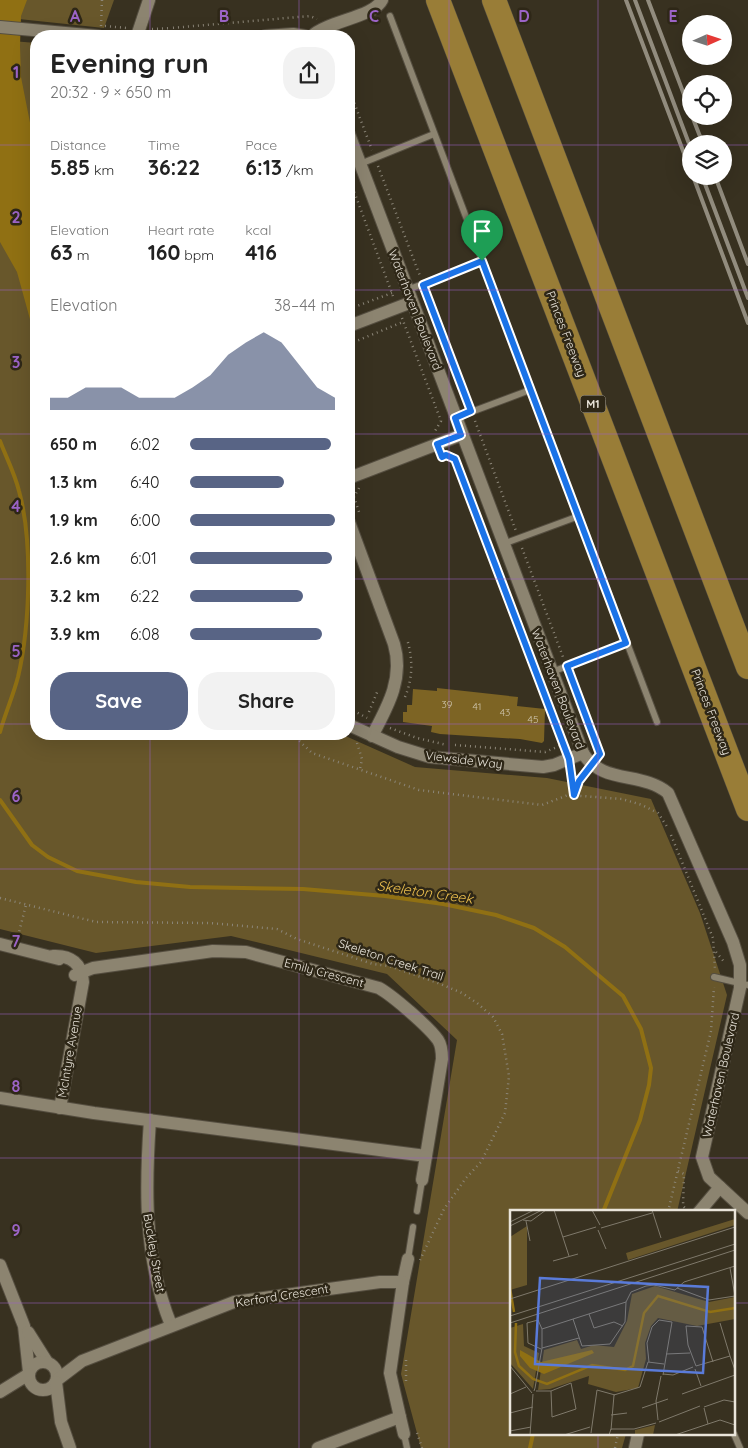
<!DOCTYPE html>
<html lang="en">
<head>
<meta charset="utf-8">
<style>
	:root { --surface:#fff; --page:#f2f2f2; --text:#222; --muted:#767676; --accent:#586485 }
	body { margin:0; font-family:Quicksand,sans-serif; background:var(--page); color:var(--text); height:100vh; display:flex; flex-direction:column; font-size:19px; white-space:nowrap }
	* { box-sizing:border-box; margin:0 }
	p { font-size:16px; color:var(--muted) }
	.icon { flex:none; width:28px; height:28px; fill:none; stroke:currentColor; stroke-width:2; stroke-linecap:round; stroke-linejoin:round }
	.map { position:relative; flex:1; overflow:hidden }
	.panel { position:absolute; left:30px; top:30px; width:325px; height:710px; display:flex; flex-direction:column; background:var(--surface); border-radius:20px; box-shadow:0 5px 20px #0002 }
	.panel>* { flex:none }
	.needle { width:32px; rotate:87deg }
	.controls { position:absolute; left:682px; top:15px; display:grid; gap:10px }
	.controls a { display:grid; place-items:center; width:50px; height:50px; border-radius:50%; background:var(--surface); box-shadow:0 5px 20px #0002; font-size:25px }
	.pin { position:absolute; display:grid; place-items:center; width:42px; height:42px; color:#fff; margin:-51px -21px; border-radius:50% 50% 50% 0; rotate:-45deg; box-shadow:0 0 5px #0007 }
	.pin .icon { rotate:45deg }
	.round { display:grid; place-items:center; flex:none; width:52px; height:52px; border-radius:20px; background:var(--page) }
	.overview { display:flex; align-items:center; justify-content:space-between; height:85px; padding:0 20px }
	h1 { font-size:28px; font-weight:800; line-height:38px }
	.figures { display:grid; grid-template-columns:repeat(3,1fr); gap:8px; height:85px; padding:5px 20px }
	.figures div { display:grid; align-content:center }
	.figures b { font-size:21px; font-weight:800 }
	.figures small { font-size:14px; font-weight:400 }
	.figures p { font-size:14px }
	.chart { height:140px; padding:10px 20px }
	.chart p { display:flex; justify-content:space-between }
	.chart svg { width:100%; height:90px; margin-top:5px; fill:var(--accent); opacity:.7 }
	.action { display:flex; gap:10px; margin-top:auto; padding:10px 20px }
	.action a { flex:1; height:58px; border-radius:20px; background:var(--accent); color:#fff; font-size:20px; font-weight:800; line-height:58px; text-align:center }
	.action a+a { background:var(--page); color:var(--text) }
	ul { padding:0 20px; list-style:none; font-size:16px }
	li { display:grid; grid-template-columns:80px 60px 1fr; align-items:center; height:38px }
	li i { height:12px; border-radius:6px; background:var(--accent) }
	.map>svg:first-child { display:block }
	.green { fill:#68572b }
	.water { fill:#907013 }
	.lines { fill:none; stroke-linecap:round; stroke-linejoin:round }
	.stream { stroke:#907013; stroke-width:4 }
	.building { fill:#7d6424 }
	.lane-casing { stroke:#554e40; stroke-width:8 }
	.street-casing { stroke:#554e40; stroke-width:14 }
	.highway-casing { stroke:#554e40; stroke-width:25 }
	.path { stroke:#8c8678; stroke-width:2.5; stroke-dasharray:1 4; stroke-linecap:butt }
	.lane { stroke:#8c8470; stroke-width:6 }
	.street { stroke:#8c8470; stroke-width:12 }
	.highway { stroke:#997d37; stroke-width:24 }
	.rail { stroke:#928c7e; stroke-width:4 }
	.route-casing { stroke:#fff; stroke-width:10 }
	.route { stroke:#1a73e8; stroke-width:6 }
	.grid { fill:none; stroke:#9c64c7; stroke-width:1; stroke-opacity:0.55 }
	.labels { text-anchor:middle; stroke-width:5; stroke-linejoin:round; paint-order:stroke }
	.number-label { font-size:10px; fill:#cfc5ad }
	.shield { fill:#2e2717; stroke:#b2aca0; stroke-width:1 }
	.shield-label { font-size:11px; font-weight:bold; fill:#eae5db }
	.street-label { font-size:12px; fill:#eae5db; stroke:#2e2717 }
	.water-label { font-size:14px; font-style:italic; fill:#edc04e; stroke:#2e2717 }
	.inset-river { fill:none; stroke:#907013; stroke-width:2.5 }
	.inset-road { fill:none; stroke:#7f796b; stroke-width:1 }
	.view { fill:#5a7bd9; fill-opacity:0.15; stroke:#5a7bd9; stroke-width:2.5 }
	.inset-edge { fill:none; stroke:#eae5db; stroke-width:2.5 }
	.grid-label { font-size:16px; text-anchor:middle; font-weight:bold; fill:#9c64c7; stroke:#2e2717; stroke-width:5; stroke-linejoin:round; paint-order:stroke }
</style>
</head>
<body>
<div class="map">
<svg width="748" height="1448" viewBox="0 0 748 1448">
	<rect width="100%" height="100%" fill="#383120"/>
	<g class="green">
		<path d="M0 0H114L104 28 0 17Z"/>
		<path d="M0 40 36 43V734H341L415 767 547 778 651 799 700 913 727 995 677 1212H512V1434H626L622 1448H421L401 1374 457 1040 387 974 231 936 96 953 0 929Z"/>
	</g>
	<path class="water" d="M0 0H27L21 16 20 46 21 77 36 153V341L17 272 0 242Z"/>
	<g class="lines">
		<g class="stream">
			<path d="M0 441C6 457 15 474 19 491 33 541 30 626 18 677 13 696 5 714 0 732"/>
			<path d="M0 800 32 845 48 857 77 871 136 882 190 887 303 889 385 896 443 904 496 915 534 928 565 947 623 996 641 1029 651 1068 649 1085 640 1120 603 1212"/>
			<path d="M530 1448 533 1434"/>
		</g>
	</g>
	<path class="building" d="M437 688 518 697 517 706 545 709 544 741 542 743 520 739 440 734 431 732 432 726 403 722V712H407V705H412L413 689 437 691Z"/>
	<g class="lines">
		<g class="lane-casing">
			<g id="lane">
				<path d="M390 16 657 722"/>
				<path d="M360 164 434 134"/>
				<path d="M407 290 483 261"/>
				<path d="M455 418 530 390"/>
				<path d="M503 544 579 516"/>
				<path d="M552 672 626 643"/>
				<path d="M714 977 748 985"/>
				<path d="M417 1211 422 1180"/>
				<path d="M408 1259 413 1227"/>
				<path d="M404 1434 407 1448"/>
				<path d="M734 1434 740 1448"/>
			</g>
		</g>
		<g class="street-casing">
			<g id="street">
				<path d="M0 27 98 36"/>
				<path d="M137 36 149 0"/>
				<path d="M265 36 293 34 305 36"/>
				<path d="M312 36C328 21 374 17 382 0"/>
				<path d="M349 134 583 753C602 785 642 771 668 793L733 942 740 965V988L702 1157 709 1177 748 1213"/>
				<path d="M349 326 412 302"/>
				<path d="M349 478 461 435"/>
				<path d="M349 522 394 644C404 678 388 706 372 736"/>
				<path d="M349 725 398 747 430 757 543 767 554 765 583 753"/>
				<path d="M0 944 59 959"/>
				<path d="M53 956C71 955 82 964 83 982L60 1108"/>
				<path d="M0 1098 94 1113 426 1156 442 1059C442 1053 442 1046 438 1040 429 1027 393 996 379 988L246 952 213 951 93 968 75 975"/>
				<path d="M150 1120C145 1191 144 1258 171 1325"/>
				<path d="M422 1180 426 1156"/>
				<path d="M699 1212 720 1187"/>
				<path d="M0 1265 24 1326 29 1372"/>
				<path d="M403 1282 408 1259"/>
				<path d="M28 1332 47 1362"/>
				<circle cx="43" cy="1376" r="14"/>
				<path d="M57 1380 82 1361 234 1302 380 1282H403L390 1373 400 1417 318 1448"/>
				<path d="M56 1382 61 1422 70 1448"/>
				<path d="M0 1392 29 1374"/>
				<path d="M400 1417 404 1434"/>
				<path d="M635 1448 638 1434"/>
			</g>
		</g>
		<g class="highway-casing">
			<g id="highway">
				<path d="M438 0 748 809"/>
				<path d="M494 0 748 667"/>
			</g>
		</g>
		<g class="path">
			<path d="M101 26 102 0"/>
			<path d="M105 26 127 28"/>
			<path d="M152 29 171 28"/>
			<path d="M171 36V28L310 16 317 19"/>
			<path d="M349 89 372 150"/>
			<path d="M378 166 420 276"/>
			<path d="M349 178 393 296"/>
			<path d="M426 292 469 404"/>
			<path d="M349 309 392 293"/>
			<path d="M402 318 441 421 435 431"/>
			<path d="M349 344 403 322"/>
			<path d="M475 421 516 531"/>
			<path d="M446 456 455 459 564 749"/>
			<path d="M359 488 354 497 360 515"/>
			<path d="M522 548 563 657"/>
			<path d="M570 674 600 753"/>
			<path d="M405 697C413 678 413 659 407 639"/>
			<path d="M349 708 367 718"/>
			<path d="M369 712 378 690"/>
			<path d="M390 728 417 738 447 745"/>
			<path d="M292 734 312 753 419 790 542 805 568 795 622 799 642 805 658 813 668 828"/>
			<path d="M357 743 362 759 360 769"/>
			<path d="M455 745 545 752 562 745"/>
			<path d="M572 770 574 795 586 773"/>
			<path d="M671 835 713 938 715 969"/>
			<path d="M0 898 96 922 210 923 277 929 297 939 373 964 389 966 438 983 462 993 477 1003 493 1017 502 1034 509 1076 505 1113 481 1162 466 1178 444 1209 420 1260"/>
			<path d="M18 936 26 905"/>
			<path d="M716 952 725 963"/>
			<path d="M678 1171 684 1174 683 1206 687 1210"/>
			<path d="M668 1212 711 1031 714 987"/>
			<path d="M406 1381V1356"/>
			<path d="M417 1433 422 1448"/>
			<path d="M615 1448 618 1434"/>
		</g>
		<use href="#lane" class="lane"/>
		<use href="#street" class="street"/>
		<use href="#highway" class="highway"/>
		<g class="rail">
			<path d="M626 0 691 172"/>
			<path d="M635 0 691 149"/>
			<path d="M648 0 691 113"/>
			<path d="M692 116 703 144"/>
			<path d="M693 176 748 323"/>
			<path d="M702 176 748 298"/>
			<path d="M715 176 748 264"/>
		</g>
	</g>
	<g class="lines">
		<g class="route-casing">
			<path id="route" d="M482 261 626 643 567 666 600 754 579 781 574 795 569 759 455 459 446 455 442 457 437 444 461 435 455 418 471 411 423 285Z"/>
		</g>
		<use href="#route" class="route"/>
	</g>
	<path class="grid" d="M150 0V36M299 0V36M449 0V1448M598 0V1212M0 145H36M349 145H691M724 145H748M0 290H36M349 290H748M0 434H36M349 434H748M0 579H36M349 579H748M0 724H36M349 724H748M150 734V1448M299 734V1448M0 869H748M0 1014H748M0 1158H748M0 1303H512M734 1303H748M598 1434V1448"/>
	<g class="labels">
		<g class="number-label">
			<text x="447" y="708">39</text>
			<text x="477" y="710">41</text>
			<text x="505" y="716">43</text>
			<text x="533" y="723">45</text>
		</g>
		<rect class="shield" x="580.5" y="395.5" width="25" height="17" rx="4"/>
		<g class="shield-label">
			<text x="593" y="408">M1</text>
		</g>
		<g class="street-label">
			<text transform="translate(415 310) rotate(69)" y="4">Waterhaven Boulevard</text>
			<text transform="translate(566 334) rotate(69)" y="4">Princes Freeway</text>
			<text transform="translate(558 689) rotate(69)" y="4">Waterhaven Boulevard</text>
			<text transform="translate(711 712) rotate(69)" y="4">Princes Freeway</text>
			<text transform="translate(464 760) rotate(7)" y="4">Viewside Way</text>
			<text transform="translate(391 960) rotate(18)" y="4">Skeleton Creek Trail</text>
			<text transform="translate(324 973) rotate(15)" y="4">Emily Crescent</text>
			<text transform="translate(70 1052) rotate(-80)" y="4">McIntyre Avenue</text>
			<text transform="translate(721 1075) rotate(-77)" y="4">Waterhaven Boulevard</text>
			<text transform="translate(154 1253) rotate(80)" y="4">Buckley Street</text>
			<text transform="translate(282 1296) rotate(-9)" y="4">Kerford Crescent</text>
		</g>
		<g class="water-label">
			<text transform="translate(425 892) rotate(8)" y="5">Skeleton Creek</text>
		</g>
	</g>
	<g transform="translate(510 1210)">
		<rect width="225" height="225" fill="#383120"/>
		<path d="M225 9V15L118 50 116 43ZM17 16V75L0 80V27ZM145 76 199 92 225 87V109L187 116 148 108 141 116 135 133 136 149 128 178 106 182 78 174 79 166 40 179 28 180 34 140 67 130 71 139 84 135 104 137 117 111 122 84ZM13 114 14 136 29 143 23 179 0 153V118ZM145 215 143 225H125V220Z" fill="#68572b"/>
		<path d="M10 140 31 152 82 140 84 143 34 164 20 158 10 146Z" fill="#907013"/>
		<path class="inset-river" d="M0 78 4 102M6 113 5 142 9 156 23 169 37 174 82 155 115 160 123 156 134 103 148 86 200 102 225 98"/>
		<path class="inset-road" d="M44 0 59 46M82 0 90 15M142 0 151 28M13 10 21 11 36 0M16 11 20 31M0 12 24 0M0 16 32 0M91 18 142 3M88 20 96 39M53 27 86 17M43 51 68 44M167 78 199 90 225 86 220 58M0 89 225 17M79 104 84 118 104 112 113 116M0 106 225 34M63 109 72 136 100 134 115 112 116 92M0 113 225 40M210 113 220 146M32 119 116 92 121 82 136 76 144 75 165 80 174 72 225 56M32 138 69 128M156 144 180 143M139 152 137 133 142 117 149 110 162 112 153 165M0 156 22 183M186 156 178 135 176 116 192 117 203 152M186 156 220 146 225 160M185 159 191 176M153 164 163 165 183 157M24 181 25 178 32 138V119L28 110 17 113 18 133 31 139M26 181H41L61 173 66 199 42 207 41 181M0 184 16 177M172 184 225 165M194 197 214 190 225 192M132 198 158 189M194 198 198 214M0 203 23 197M101 205 117 203M148 210 146 191 151 166M149 212 190 196M101 220 104 185 130 177 138 152 154 154M0 221 21 217M81 223 87 180 105 185M20 225 23 184M54 225 80 217M99 225 101 219H124L146 213M165 225 210 210 225 215"/>
		<path class="view" d="M30 68 198 77 193 163 25 154Z"/>
		<rect width="225" height="225" class="inset-edge"/>
	</g>
	<g class="grid-label">
		<text x="75" y="22">A</text>
		<text x="224" y="22">B</text>
		<text x="374" y="22">C</text>
		<text x="524" y="22">D</text>
		<text x="673" y="22">E</text>
		<text x="16" y="78">1</text>
		<text x="16" y="223">2</text>
		<text x="16" y="368">3</text>
		<text x="16" y="512">4</text>
		<text x="16" y="657">5</text>
		<text x="16" y="802">6</text>
		<text x="16" y="947">7</text>
		<text x="16" y="1092">8</text>
		<text x="16" y="1236">9</text>
	</g>
</svg>
<div class="controls">
<a><svg class="needle" viewBox="-14 -14 28 28"><path d="M0-13l5 13h-10z" fill="#e53935"/><path d="M0 13l5-13h-10z" fill="#767676"/></svg></a>
<a><svg class="icon" aria-label="locate" viewBox="0 0 24 24"><circle cx="12" cy="12" r="6"/><path d="M12 2v4M12 18v4M2 12h4M18 12h4"/></svg></a>
<a><svg class="icon" aria-label="layers" viewBox="0 0 24 24"><path d="M12 4l9 5-9 5-9-5zM3 14l9 5 9-5"/></svg></a>
</div>
<div class="pin" style="left:482px;top:261px;background:#1e9e55"><svg class="icon" aria-label="arrive" viewBox="0 0 24 24"><path d="M6 21V4h12l-3 4 3 4H6"/></svg></div>
<section class="panel">
<div class="overview"><div><h1>Evening run</h1><p>20:32 · 9 × 650 m</p></div><a class="round"><svg class="icon" aria-label="share" viewBox="0 0 24 24"><path d="M12 15V3M7 8l5-5 5 5M5 13v7h14v-7"/></svg></a></div>
<div class="figures">
<div><p>Distance</p><b>5.85<small> km</small></b></div>
<div><p>Time</p><b>36:22</b></div>
<div><p>Pace</p><b>6:13<small> /km</small></b></div>
</div>
<div class="figures">
<div><p>Elevation</p><b>63<small> m</small></b></div>
<div><p>Heart rate</p><b>160<small> bpm</small></b></div>
<div><p>kcal</p><b>416</b></div>
</div>
<div class="chart"><p><span>Elevation</span>38–44 m</p>
<svg viewBox="0 0 160 44" preserveAspectRatio="none"><path d="M0 44V38L10 38L20 33L30 33L40 33L50 38L60 38L70 38L80 33L90 27L100 17L110 11L120 6L130 11L140 22L150 33L160 38V44z"/></svg>
</div>
<ul>
<li><b>650 m</b>6:02<i style="width:97%"></i></li>
<li><b>1.3 km</b>6:40<i style="width:65%"></i></li>
<li><b>1.9 km</b>6:00<i style="width:100%"></i></li>
<li><b>2.6 km</b>6:01<i style="width:98%"></i></li>
<li><b>3.2 km</b>6:22<i style="width:78%"></i></li>
<li><b>3.9 km</b>6:08<i style="width:91%"></i></li>
</ul>
<div class="action"><a>Save</a><a>Share</a></div>
</section>
</div>
</body>
</html>
